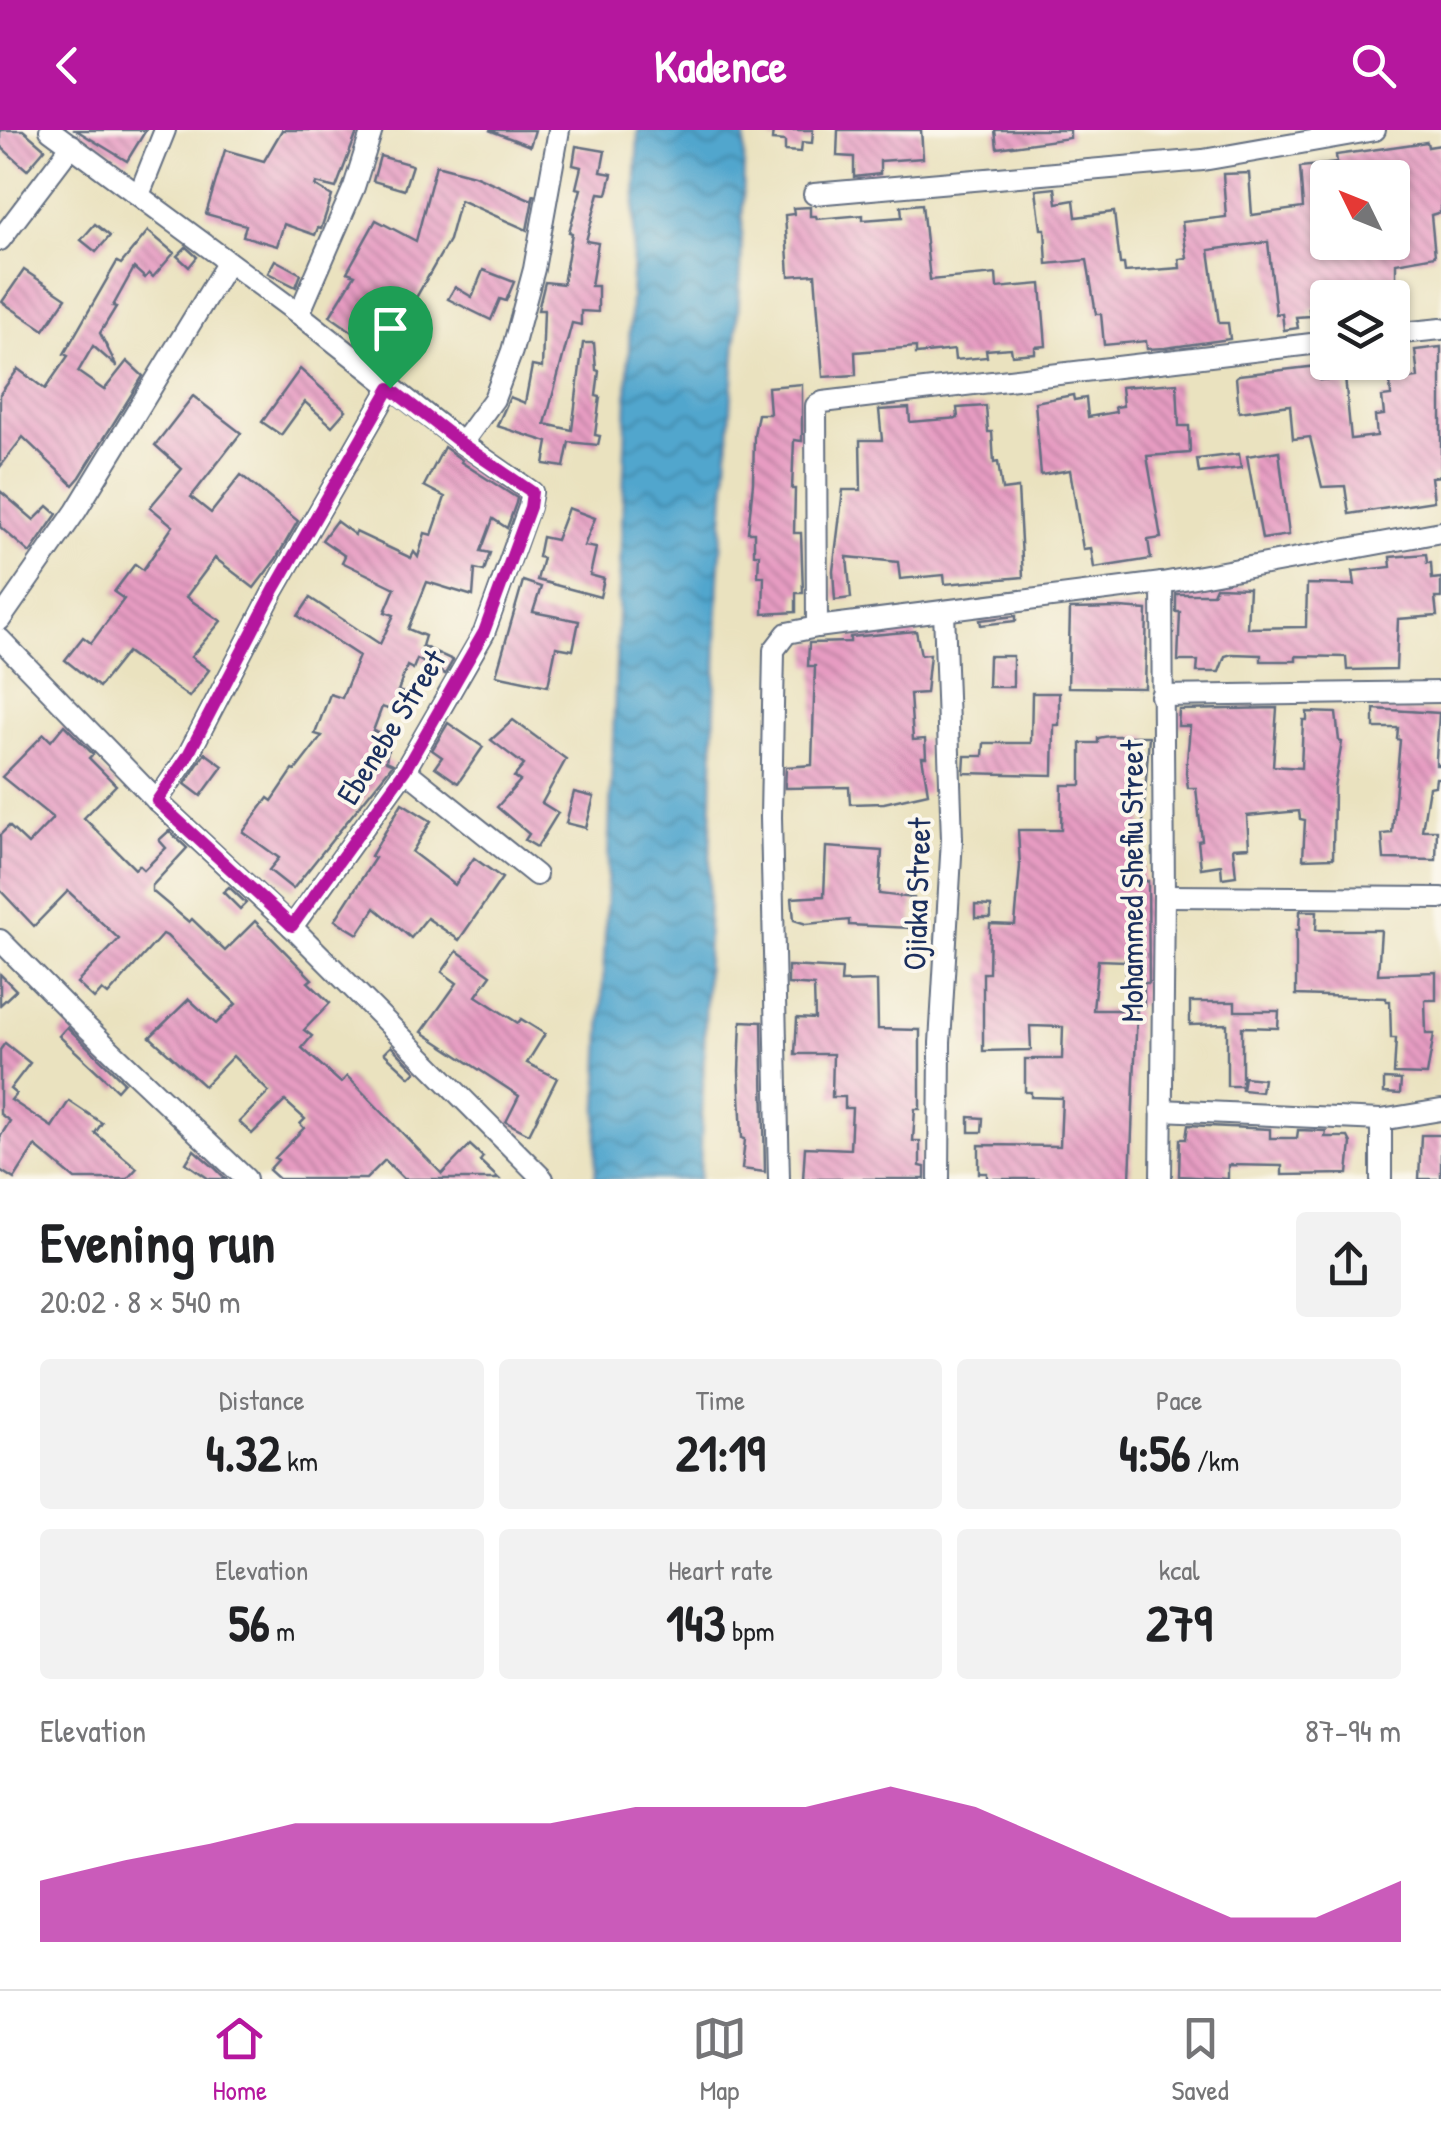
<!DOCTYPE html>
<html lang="en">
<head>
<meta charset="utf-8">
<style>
	:root { --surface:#fff; --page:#f2f2f2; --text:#202124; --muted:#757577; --line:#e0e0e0; --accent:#b5179e }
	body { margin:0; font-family:"Patrick Hand",sans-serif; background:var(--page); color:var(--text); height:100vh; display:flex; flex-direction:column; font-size:38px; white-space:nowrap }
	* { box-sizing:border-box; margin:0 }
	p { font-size:32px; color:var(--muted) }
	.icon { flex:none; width:55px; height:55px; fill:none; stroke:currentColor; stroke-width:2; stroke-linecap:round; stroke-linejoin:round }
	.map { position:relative; height:1049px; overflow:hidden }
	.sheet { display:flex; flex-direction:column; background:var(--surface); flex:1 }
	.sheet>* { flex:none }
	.needle { width:65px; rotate:313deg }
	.buttons { position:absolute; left:1310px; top:30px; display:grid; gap:20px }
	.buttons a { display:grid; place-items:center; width:100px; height:100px; border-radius:10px; background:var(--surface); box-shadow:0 2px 8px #0004; font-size:50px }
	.pin { position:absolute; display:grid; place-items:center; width:85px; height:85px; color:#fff; margin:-102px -42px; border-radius:50% 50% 50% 0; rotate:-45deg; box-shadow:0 0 10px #0007 }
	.pin .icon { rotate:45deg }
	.round { display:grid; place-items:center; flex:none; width:105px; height:105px; border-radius:10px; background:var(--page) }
	.head { display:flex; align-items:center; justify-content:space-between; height:170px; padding:0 40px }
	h1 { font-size:55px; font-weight:800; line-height:75px }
	.stats { display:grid; grid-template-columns:repeat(3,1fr); gap:15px; height:170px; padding:10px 40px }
	.stats div { display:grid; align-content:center; border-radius:10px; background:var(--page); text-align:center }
	.stats b { font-size:50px; font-weight:800 }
	.stats small { font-size:28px; font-weight:400 }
	.stats p { font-size:28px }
	.chart { height:280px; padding:20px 40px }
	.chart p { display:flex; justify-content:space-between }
	.chart svg { width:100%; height:180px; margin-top:10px; fill:var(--accent); opacity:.7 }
	header { display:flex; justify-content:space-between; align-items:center; height:130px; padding:0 40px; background:var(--accent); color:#fff; font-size:45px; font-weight:800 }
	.tab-bar { display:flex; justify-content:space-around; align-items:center; height:140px; border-top:2px solid var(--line); background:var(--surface); font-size:28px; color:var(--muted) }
	.tab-bar a { display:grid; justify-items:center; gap:5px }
	.tab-bar .selected { color:var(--accent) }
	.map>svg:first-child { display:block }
	.water { fill:url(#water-waves); stroke:#366a96; stroke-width:2.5 }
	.building { fill:url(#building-back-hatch); fill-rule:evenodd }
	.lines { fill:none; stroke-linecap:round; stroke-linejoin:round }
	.minor-casing { stroke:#636e80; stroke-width:24 }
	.minor { stroke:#fff; stroke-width:20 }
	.route-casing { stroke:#fff; stroke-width:20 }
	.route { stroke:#b5179e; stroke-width:12 }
	.labels { text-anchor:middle; stroke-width:8; stroke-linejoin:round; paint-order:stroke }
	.street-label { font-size:32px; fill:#1b2f5e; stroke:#fbf7ec }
</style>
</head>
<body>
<header><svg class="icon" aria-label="back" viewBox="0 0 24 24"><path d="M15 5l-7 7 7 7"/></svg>Kadence<svg class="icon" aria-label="search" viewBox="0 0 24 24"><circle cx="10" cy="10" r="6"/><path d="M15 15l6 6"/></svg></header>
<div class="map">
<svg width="1441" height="1049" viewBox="0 0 1441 1049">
	<defs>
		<pattern id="water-waves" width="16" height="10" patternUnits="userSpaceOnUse" patternTransform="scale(2.5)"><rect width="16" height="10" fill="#51a6cd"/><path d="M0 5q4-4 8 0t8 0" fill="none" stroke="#4288aa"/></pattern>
		<pattern id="building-back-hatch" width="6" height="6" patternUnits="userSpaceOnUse" patternTransform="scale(2.5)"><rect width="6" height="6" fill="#e79cc2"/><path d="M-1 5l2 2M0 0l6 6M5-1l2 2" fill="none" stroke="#ba80a1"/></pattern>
	</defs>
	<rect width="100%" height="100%" fill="#fbf7ec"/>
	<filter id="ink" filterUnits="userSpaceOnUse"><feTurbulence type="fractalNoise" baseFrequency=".01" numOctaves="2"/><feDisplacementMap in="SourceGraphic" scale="20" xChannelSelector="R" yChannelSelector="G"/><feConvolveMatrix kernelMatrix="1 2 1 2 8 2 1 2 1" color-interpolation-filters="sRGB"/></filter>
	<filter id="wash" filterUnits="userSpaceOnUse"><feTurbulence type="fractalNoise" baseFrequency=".0048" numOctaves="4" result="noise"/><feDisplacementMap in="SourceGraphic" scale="40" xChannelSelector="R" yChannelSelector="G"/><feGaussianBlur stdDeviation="2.25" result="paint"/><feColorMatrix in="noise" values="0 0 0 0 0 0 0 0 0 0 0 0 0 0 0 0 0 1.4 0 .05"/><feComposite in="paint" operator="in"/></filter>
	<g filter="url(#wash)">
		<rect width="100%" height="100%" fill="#eae2bf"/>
		<path class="water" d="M638 0H745L741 139 719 448 700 1049H595Z"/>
		<g id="blocks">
			<g class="building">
				<path d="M0 0H23L45 19 27 40 0 16Z"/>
				<path d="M76 0H146L127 31Z"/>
				<path d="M282 0H358L336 58 316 53 315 56 332 66 321 99 318 98 315 105 284 94 277 116 243 106 246 95 206 84 225 20 264 31Z"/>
				<path d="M489 0H535L530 16Z"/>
				<path d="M773 0H813L812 13 802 12 801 22 785 21V11L772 10Z"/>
				<path d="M838 0H921L923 28 880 31V44L854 47V27L837 26Z"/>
				<path d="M995 0H1070V8L997 18Z"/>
				<path d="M1427 12 1428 17 1441 15V82L1431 85 1435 126 1396 133V159L1350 165V168H1328V177L1309 179 1310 186 1296 187 1298 198 1284 200 1282 183 1276 184 1268 112 1209 120 1219 193H1228L1230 209 1165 218 1147 219 1146 211 1104 215 1101 184H1096L1087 130 1047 134 1045 99H1041L1036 60 1055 58 1057 73 1074 70 1076 87 1114 82 1120 134H1124L1125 142 1180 138 1179 129 1187 128 1182 92 1226 87 1223 44 1249 43 1252 85 1303 78 1300 37 1337 33 1336 25ZM1328 48H1392V112H1328Z"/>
				<path d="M576 16 605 21 601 42 612 44 607 64 599 63 586 111 598 113 591 156H598V182L581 181V195L572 193 545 294 572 300 583 213H594L596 240 599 241 596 266 600 267 595 305 600 306 598 315 569 312 564 337 544 334 548 312 497 296 510 267 525 273 532 236 542 238 544 180H538L545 152 563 154 572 103 569 102 581 59 576 58 581 37 573 35Z"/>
				<path d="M380 26 412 35 404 60 373 51Z"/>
				<path d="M436 35 474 45 532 70 534 64 527 100 460 70 449 110 398 199 380 221 330 186 355 145 347 142 376 90 416 111Z"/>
				<path d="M922 74 930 150 996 144 997 158 1041 154 1046 216 1035 217V223L1012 225 1011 218 986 220 987 227 955 230 954 220 916 224V217L855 222 856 245 823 247 815 144 789 146 785 85 794 84 793 78 810 77V86H816L817 89 863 85V90L902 87 901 76Z"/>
				<path d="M95 94 110 106 96 122 81 110Z"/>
				<path d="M148 101 174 123 153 147 149 143 145 148 134 138 113 176 116 177 100 203 117 237 93 216 78 242 104 260 127 231 143 246 80 347 73 355 23 307 0 337V264L18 239 45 259 68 226 64 224 117 132 121 134Z"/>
				<path d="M186 117 197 127 189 137 177 126Z"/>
				<path d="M275 130 301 144 296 157 268 143Z"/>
				<path d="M24 140 66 168 44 200 2 172Z"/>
				<path d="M483 140 514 152 506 171 500 169 491 190 448 169 455 157 472 167Z"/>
				<path d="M1441 217V346L1431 347 1434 371 1349 384 1345 356 1322 357 1310 307 1293 309 1290 275 1239 282 1236 247 1239 245 1318 236 1320 250 1345 247 1351 309 1377 306 1375 286 1384 285 1382 267 1391 266 1390 251 1418 248 1415 220Z"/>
				<path d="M300 239 346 280 332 296 305 272 281 305 262 292Z"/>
				<path d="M1177 253 1179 296H1189L1190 323 1147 326 1161 408 1148 410 1151 429 1094 438 1091 418 1083 419 1070 340 1041 345 1035 272 1073 265 1074 270 1086 268 1088 287 1116 282 1115 277 1123 276 1121 257Z"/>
				<path d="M802 254V311L794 310 792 359H795L794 403H801L803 463H796V482L763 484 764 446H758L759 424H754V402H748L753 353 754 305 758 284H770L768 257Z"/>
				<path d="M193 266 241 303 191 367 211 383 241 345 298 391 276 429 254 458 215 428 186 467 221 491 191 527 209 540 189 567 127 522 99 557 65 530 83 507 91 513 124 469 114 462 135 434 143 440 173 396 150 377 182 339 155 315Z"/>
				<path d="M986 276 988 302H992L994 333 998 332 1002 360 1018 358 1023 447 945 454 944 445 900 449 898 432 847 427 851 468 835 470 833 441 843 360H861L860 310H882L879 280 909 278 910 292 958 288 957 278Z"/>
				<path d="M444 317 462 330 461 332 517 368 516 373 507 398 493 389 481 421 490 423 484 441 475 439 473 466 427 452 408 499 425 506 422 516 453 530 445 544 417 529 413 539 407 536 398 561 409 565 403 584 382 577 373 601 390 607 386 631 393 634 293 759 269 740 279 728 243 702 268 668 272 671 293 640 295 641 322 606 315 604 330 564 342 568 359 526 298 486 310 468 380 514 394 485 385 482 395 458 342 432 345 426 322 410 336 391 355 405 356 402 411 428 414 422 418 427 425 403 432 405 445 367 424 356Z"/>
				<path d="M1279 321 1289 405 1262 409 1247 326Z"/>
				<path d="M1239 324 1241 338 1199 343 1197 329Z"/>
				<path d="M0 361 34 390 48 376 57 384 30 423 0 397Z"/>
				<path d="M568 378 595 388 584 416 596 418 590 445 604 449 600 467 537 450 543 428 538 427 542 407 556 410Z"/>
				<path d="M1426 424 1427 433H1431L1432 449 1441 448V468H1435L1437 486 1398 489 1396 539 1347 540 1346 527 1296 526V531H1261V525L1232 524 1225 526 1219 542H1197L1198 531H1178L1180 482H1176V464H1213L1216 457 1249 458 1247 498 1306 497 1307 454 1355 455 1353 441 1391 437 1390 427Z"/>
				<path d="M523 451 541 457 533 482 579 491 573 520 556 517 548 556 496 545Z"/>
				<path d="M1120 478 1147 480 1145 558 1068 557 1070 479Z"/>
				<path d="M1016 486V491L981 495 980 490Z"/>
				<path d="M916 501 921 525 930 524 926 563 910 564 913 610 925 609 926 627H922L928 663 884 673 850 674 849 657 785 658 786 637 812 635 815 536H808L809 513 850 512V507Z"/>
				<path d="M989 526H1013V557H988Z"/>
				<path d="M1032 563H1059V595H1054L1053 645 964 643 965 626H983L984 613H1031Z"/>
				<path d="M1277 578 1273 636 1301 638 1303 590H1307V582L1336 583 1339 611 1342 612 1334 657 1333 728 1303 729 1305 690 1300 689 1299 681 1247 686 1249 717 1233 718 1236 746 1222 748 1221 735 1201 738 1198 711 1202 710 1196 658H1188L1186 643 1190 596H1178L1179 580Z"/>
				<path d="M1374 579 1439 583 1436 629V635H1441V648H1436L1435 656 1429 657 1422 700H1437L1436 730 1384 729 1382 704 1392 703 1400 610 1397 609 1398 598H1374Z"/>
				<path d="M513 590 566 629 542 673 558 683 537 717 525 710 529 704 497 677 520 651 514 647 524 635 491 610Z"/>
				<path d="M448 593 483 617 458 653 435 637 442 627 432 620Z"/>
				<path d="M64 595 93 624 89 628 116 655 84 688 135 739 139 735 144 740 166 718 159 710 169 701 187 718 152 756V761L189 792 192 789 225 821 255 791 312 849 308 852 330 873 304 900 312 906 302 918 341 953 347 946 442 1044 470 1015 483 1027 480 1031 499 1049H404L385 1030 366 1049H279L269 1040 278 1030 275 1028 304 998 300 994 305 989 285 971 252 1004 239 992 269 962 233 926 204 956 150 907 189 869 216 894 236 874 167 806 163 804 108 865 102 860 94 869 77 853 119 809 68 761 34 796 0 760V705L9 696 28 714 53 688 2 647 44 604 51 611Z"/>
				<path d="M1109 606H1149L1143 693V751H1148L1149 853H1144V876H1125L1126 831 1098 830 1093 880H1137L1130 1049H987V1043H979V1015L1060 1016 1062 968 1031 967V962H1025V929H1062L1063 897 1030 896 1031 920 983 921V843H989L990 794 1015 795 1020 736 1018 700H1061L1062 655H1081V613H1098V608Z"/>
				<path d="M205 623 223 636 201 666 185 654Z"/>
				<path d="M574 662 594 667 586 698 566 693Z"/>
				<path d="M402 673 431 691 412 722 455 755 474 728 502 748 459 810 427 788 411 808 375 778 358 804 335 790 375 728 371 726Z"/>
				<path d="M826 717 882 721 879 764 914 768 911 798 849 795V790L806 794 794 790 792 768 824 766Z"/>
				<path d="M229 757 246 773 240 779 223 762Z"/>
				<path d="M975 775 991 776V788H975Z"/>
				<path d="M1300 781H1317L1316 800H1381L1378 844 1436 842V870H1425L1426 904H1434L1427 945 1394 944 1396 908H1391L1390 871H1386V868L1296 865V800H1299Z"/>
				<path d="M457 821 491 845 476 866 518 893 521 889 545 904 527 933 557 948 529 1004 506 992 519 966 422 902 457 853 442 842Z"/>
				<path d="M788 836 842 839 841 852 877 851 878 899 920 900V979H915L913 1011H920V1036L925 1037V1049H803L805 1017 850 1019 852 978H845V967H832L833 924H795L797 888 815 889 814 856 788 854Z"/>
				<path d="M0 844 16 860 0 875Z"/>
				<path d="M1190 872H1235V881H1279L1278 898 1242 897V956H1227V894L1190 895Z"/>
				<path d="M741 891 762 892 765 1042 742 1039 745 1009 742 1008 739 941Z"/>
				<path d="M67 897 124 952 117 960 59 906Z"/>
				<path d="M5 913 30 933 10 959 16 964 11 970 52 997 69 971 102 993 95 1003 137 1038 127 1049H75L35 1016 14 1049 0 1040V1007L10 991 0 984V920Z"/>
				<path d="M391 916 416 941 410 947 384 923Z"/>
				<path d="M1244 947 1263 949 1261 962 1242 960Z"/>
				<path d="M1384 949 1401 950 1400 964 1384 963Z"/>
				<path d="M969 987 983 988 982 1002H969Z"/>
				<path d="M1188 995 1270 999V1008H1297L1298 1000 1326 1001 1325 1007H1348L1351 1013 1348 1044 1282 1045V1036L1228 1035V1049L1179 1046 1180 1009H1186Z"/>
				<path d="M1421 1005H1441V1049H1419Z"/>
				<path d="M194 1020 216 1039 226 1049H209L186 1033Z"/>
			</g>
		</g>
	</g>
	<g filter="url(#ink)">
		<use href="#blocks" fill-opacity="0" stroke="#636e80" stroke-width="2.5"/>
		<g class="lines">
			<g class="minor-casing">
				<g id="minor">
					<path d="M50 0 299 184 462 313 532 362 529 377 484 503 405 640 292 797"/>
					<path d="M814 64 1203 30 1375 0"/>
					<path d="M139 65 165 0"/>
					<path d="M0 110 72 15"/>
					<path d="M299 184 354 57 372 0"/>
					<path d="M1392 204 1441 199"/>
					<path d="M1328 212 823 272 816 276 817 497 1162 453 1441 402"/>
					<path d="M462 313 494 269 512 221 534 139 559 0"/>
					<path d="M0 490 76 381 228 132"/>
					<path d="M0 509 157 671 292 797 543 1049"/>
					<path d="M1161 566 1441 562"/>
					<path d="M405 640 536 745"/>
					<path d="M157 671 187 627 274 460 390 258"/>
					<path d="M1164 766 1441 768"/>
					<path d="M0 810 79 890 246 1049"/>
					<path d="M1161 980 1381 990 1441 980"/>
					<path d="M779 1049 771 687 774 520 787 503 817 497"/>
					<path d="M939 1049 940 913 952 709 944 481"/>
					<path d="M1161 1049 1164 766 1162 453"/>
					<path d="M1381 1049V990"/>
				</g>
			</g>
			<use href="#minor" class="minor"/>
		</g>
	</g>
	<g class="lines" filter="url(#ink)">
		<g class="route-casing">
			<path id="route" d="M390 258 462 314 532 362 530 377 484 502 405 640 292 796 157 671 187 627 274 460Z"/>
		</g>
		<use href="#route" class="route"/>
	</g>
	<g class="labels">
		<g class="street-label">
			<text transform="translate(391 597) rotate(-58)" y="11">Ebenebe Street</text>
			<text transform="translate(1132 751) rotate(-90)" y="11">Mohammed Shefiu Street</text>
			<text transform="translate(917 764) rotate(-88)" y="11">Ojiaka Street</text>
		</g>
	</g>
</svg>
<div class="buttons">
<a><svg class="needle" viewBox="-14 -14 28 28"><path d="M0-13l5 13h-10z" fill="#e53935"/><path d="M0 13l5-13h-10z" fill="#757577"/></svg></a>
<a><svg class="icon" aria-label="layers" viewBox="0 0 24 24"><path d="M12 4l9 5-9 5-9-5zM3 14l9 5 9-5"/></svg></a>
</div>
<div class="pin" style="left:390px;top:258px;background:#1e9e55"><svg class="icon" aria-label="arrive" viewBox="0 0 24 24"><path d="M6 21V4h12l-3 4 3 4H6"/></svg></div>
</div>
<section class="sheet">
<div class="head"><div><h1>Evening run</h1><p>20:02 · 8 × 540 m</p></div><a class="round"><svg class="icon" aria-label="share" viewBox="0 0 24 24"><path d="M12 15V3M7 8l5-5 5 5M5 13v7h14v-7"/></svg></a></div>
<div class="stats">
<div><p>Distance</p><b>4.32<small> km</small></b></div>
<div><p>Time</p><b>21:19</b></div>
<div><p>Pace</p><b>4:56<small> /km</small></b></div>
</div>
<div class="stats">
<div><p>Elevation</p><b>56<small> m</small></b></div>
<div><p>Heart rate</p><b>143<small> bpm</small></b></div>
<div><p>kcal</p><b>279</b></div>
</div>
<div class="chart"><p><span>Elevation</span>87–94 m</p>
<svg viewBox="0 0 160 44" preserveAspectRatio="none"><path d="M0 44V29L10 24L20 20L30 15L40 15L50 15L60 15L70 11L80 11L90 11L100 6L110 11L120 20L130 29L140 38L150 38L160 29V44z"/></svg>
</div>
</section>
<nav class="tab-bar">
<a class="selected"><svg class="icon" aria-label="home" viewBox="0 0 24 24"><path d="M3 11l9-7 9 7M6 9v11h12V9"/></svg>Home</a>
<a><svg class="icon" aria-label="map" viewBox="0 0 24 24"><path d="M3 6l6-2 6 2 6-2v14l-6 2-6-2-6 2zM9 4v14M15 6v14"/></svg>Map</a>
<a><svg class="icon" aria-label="saved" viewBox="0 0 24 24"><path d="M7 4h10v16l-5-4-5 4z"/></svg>Saved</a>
</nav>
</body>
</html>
